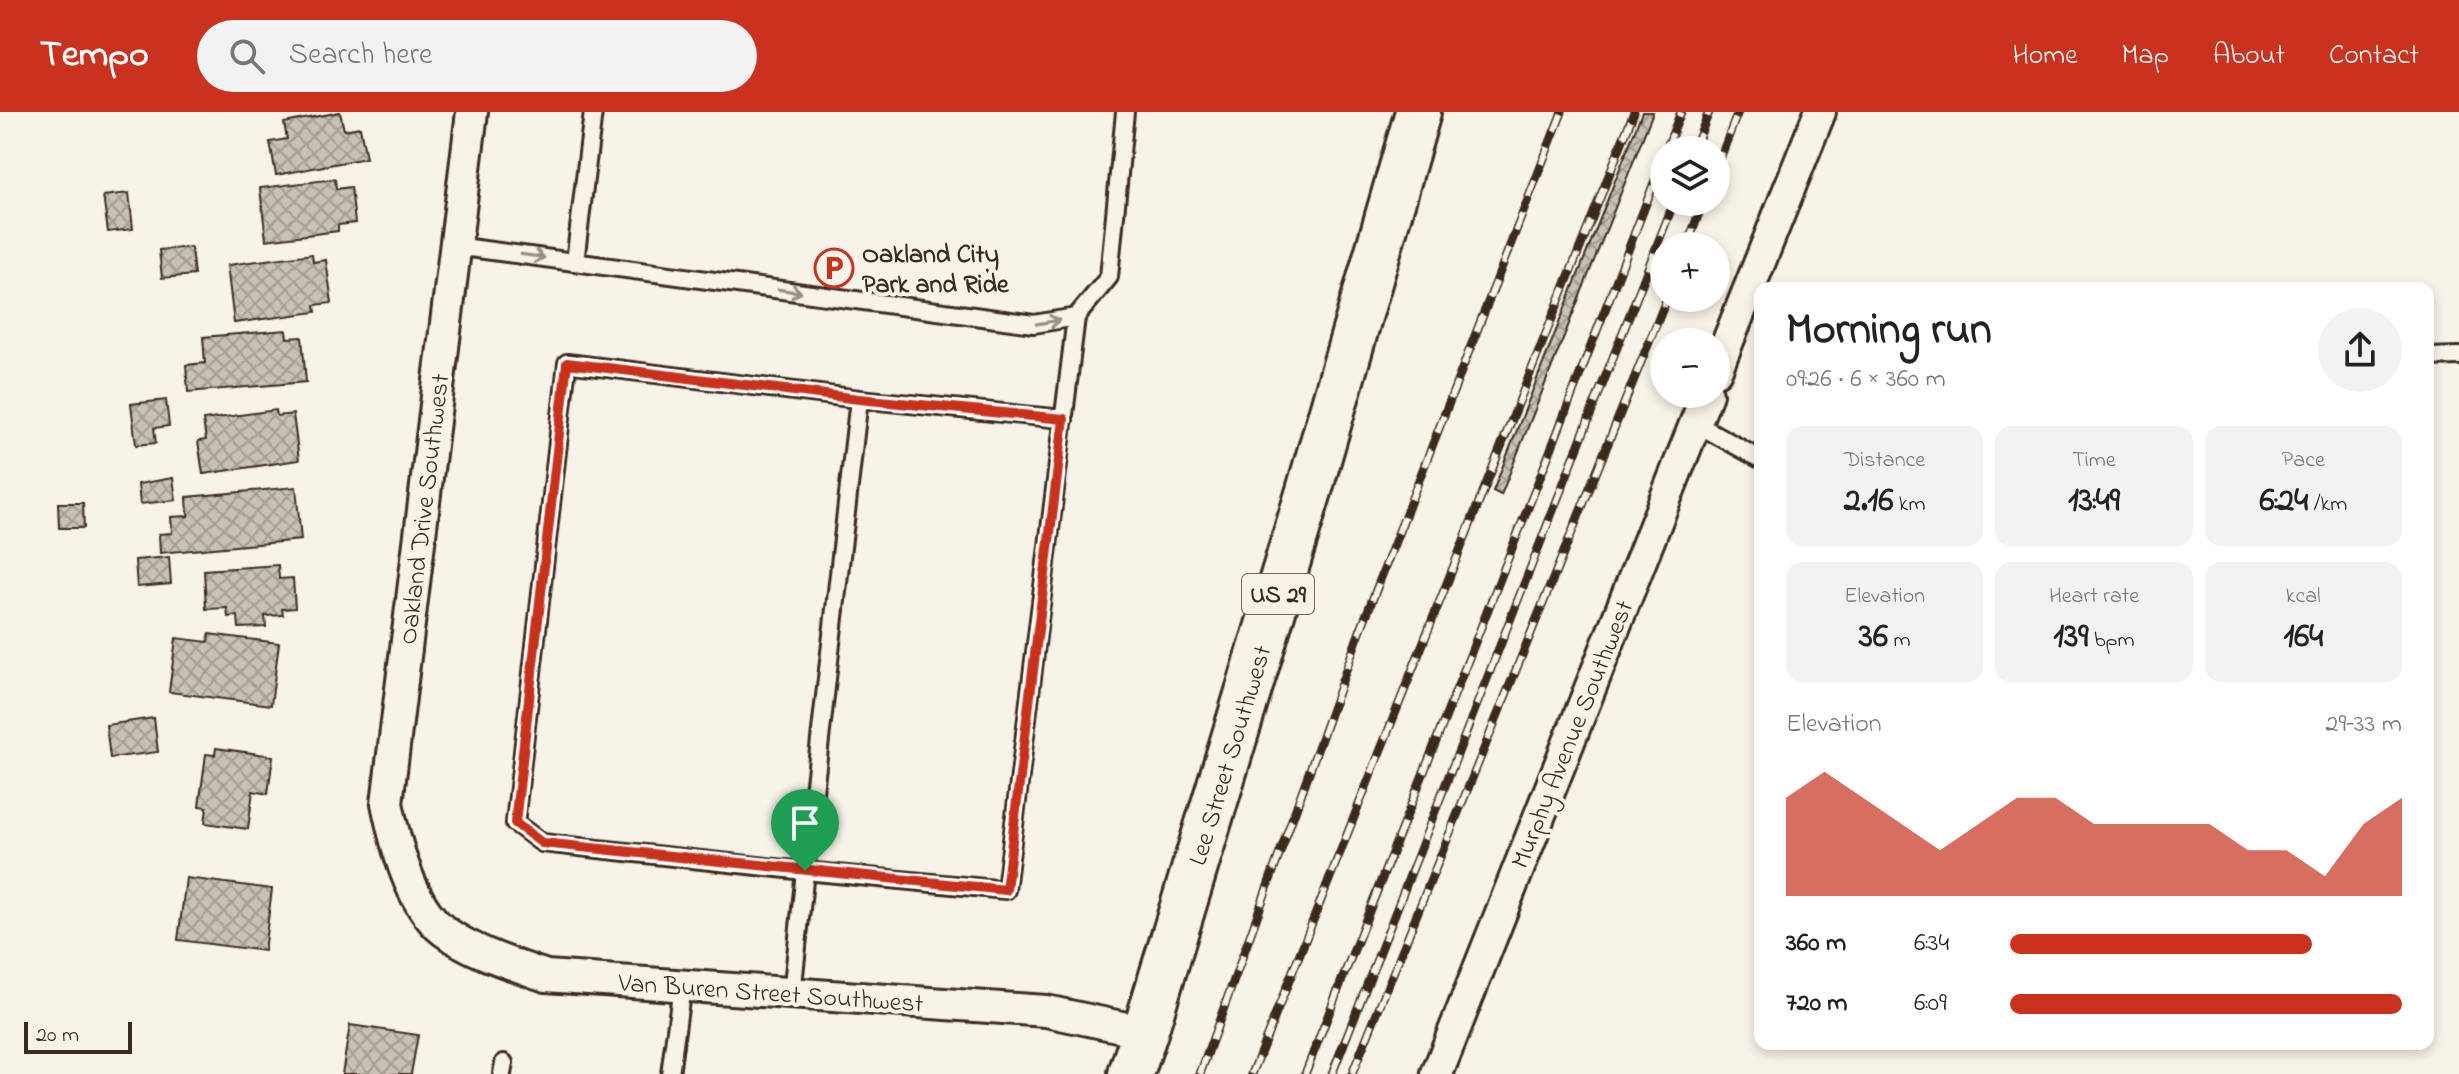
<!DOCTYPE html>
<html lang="en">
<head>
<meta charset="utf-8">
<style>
	:root { --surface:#fff; --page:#f2f2f2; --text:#222; --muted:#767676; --accent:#c8321e }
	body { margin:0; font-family:"Indie Flower",sans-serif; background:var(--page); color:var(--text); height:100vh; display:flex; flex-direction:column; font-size:30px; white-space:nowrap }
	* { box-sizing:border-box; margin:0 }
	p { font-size:26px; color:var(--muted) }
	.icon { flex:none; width:44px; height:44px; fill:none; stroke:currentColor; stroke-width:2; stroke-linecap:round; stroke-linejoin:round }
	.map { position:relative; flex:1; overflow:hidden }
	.panel { position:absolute; left:1754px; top:170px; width:680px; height:768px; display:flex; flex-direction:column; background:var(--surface); border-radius:16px; box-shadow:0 4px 12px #0003 }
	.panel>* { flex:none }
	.tools { position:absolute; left:1650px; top:24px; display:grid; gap:16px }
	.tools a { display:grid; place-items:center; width:80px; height:80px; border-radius:50%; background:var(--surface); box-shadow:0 4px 12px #0003; font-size:40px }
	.scale { position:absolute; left:24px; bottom:20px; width:108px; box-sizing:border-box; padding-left:8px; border:4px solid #3b2a1e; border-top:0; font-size:22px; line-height:28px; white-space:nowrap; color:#3b2a1e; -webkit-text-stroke:6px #f7f3e8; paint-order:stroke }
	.pin { position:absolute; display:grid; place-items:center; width:68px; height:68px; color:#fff; margin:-82px -34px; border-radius:50% 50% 50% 0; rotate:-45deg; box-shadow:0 0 8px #0007 }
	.pin .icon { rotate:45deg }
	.round { display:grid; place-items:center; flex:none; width:84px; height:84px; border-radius:42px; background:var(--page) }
	.head { display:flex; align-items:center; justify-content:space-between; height:136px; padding:0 32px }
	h1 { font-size:44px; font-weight:700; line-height:60px }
	.figures { display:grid; grid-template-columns:repeat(3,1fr); gap:12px; height:136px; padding:8px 32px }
	.figures div { display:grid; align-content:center; border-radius:16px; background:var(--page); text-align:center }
	.figures b { font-size:34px; font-weight:700 }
	.figures small { font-size:22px; font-weight:400 }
	.figures p { font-size:22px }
	.chart { height:224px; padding:16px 32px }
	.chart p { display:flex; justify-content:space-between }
	.chart svg { width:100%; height:144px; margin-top:8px; fill:var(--accent); opacity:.7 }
	ul { padding:0 32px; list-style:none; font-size:26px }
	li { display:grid; grid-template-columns:128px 96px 1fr; align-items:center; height:60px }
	li i { height:20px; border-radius:10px; background:var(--accent) }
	header { display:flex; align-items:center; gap:48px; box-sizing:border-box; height:112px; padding:0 40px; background:var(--accent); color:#fff }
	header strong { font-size:38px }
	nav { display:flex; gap:44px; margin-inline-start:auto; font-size:28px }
	.search { width:560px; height:72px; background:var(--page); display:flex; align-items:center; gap:20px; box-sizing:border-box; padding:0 28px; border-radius:44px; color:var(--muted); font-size:30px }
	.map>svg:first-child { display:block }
	.building { fill:url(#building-cross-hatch); stroke:#3b2a1e; stroke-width:2 }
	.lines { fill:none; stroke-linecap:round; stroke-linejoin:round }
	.lane-casing { stroke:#3b2a1e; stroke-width:22 }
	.street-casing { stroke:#3b2a1e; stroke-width:36 }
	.primary-casing { stroke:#3b2a1e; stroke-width:50 }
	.lane { stroke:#f7f3e8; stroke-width:16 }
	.street { stroke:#f7f3e8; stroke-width:30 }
	.primary { stroke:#f7f3e8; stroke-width:44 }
	.rail-casing { stroke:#3b2a1e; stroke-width:9 }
	.rail { stroke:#f7f3e8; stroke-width:6; stroke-dasharray:18; stroke-linecap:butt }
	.oneway { stroke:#998e83 }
	.route-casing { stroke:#fff; stroke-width:16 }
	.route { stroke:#c8321e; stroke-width:10 }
	.labels { text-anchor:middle; stroke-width:8; stroke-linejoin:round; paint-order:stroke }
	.shield { fill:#f7f3e8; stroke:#73665b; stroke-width:2 }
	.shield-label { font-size:24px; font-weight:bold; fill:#3b2a1e }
	.poi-label { font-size:26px; font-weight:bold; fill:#3b2a1e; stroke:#f7f3e8; text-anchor:start }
	.street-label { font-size:26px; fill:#3b2a1e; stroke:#f7f3e8 }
</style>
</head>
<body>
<header>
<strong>Tempo</strong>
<div class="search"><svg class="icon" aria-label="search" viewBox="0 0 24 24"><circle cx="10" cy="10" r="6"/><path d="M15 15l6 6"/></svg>Search here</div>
<nav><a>Home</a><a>Map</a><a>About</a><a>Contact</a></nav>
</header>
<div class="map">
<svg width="2459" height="962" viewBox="0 0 2459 962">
	<defs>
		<pattern id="building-cross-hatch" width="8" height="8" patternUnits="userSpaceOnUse" patternTransform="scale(2)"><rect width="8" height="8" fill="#c8c1b6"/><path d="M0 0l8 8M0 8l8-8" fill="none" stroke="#a49d93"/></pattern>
	</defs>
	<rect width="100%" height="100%" fill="#f7f3e8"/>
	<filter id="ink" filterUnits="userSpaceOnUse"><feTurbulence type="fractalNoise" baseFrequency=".0125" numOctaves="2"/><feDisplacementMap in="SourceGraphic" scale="16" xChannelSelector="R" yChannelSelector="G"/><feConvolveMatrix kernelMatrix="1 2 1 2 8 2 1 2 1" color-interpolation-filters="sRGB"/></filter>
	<g filter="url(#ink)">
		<g class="building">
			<path d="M340 0 344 18 360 15 366 46 276 63 270 30 287 27 284 11Z"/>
			<path d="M1642 0H1653L1501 383 1493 379Z"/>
			<path d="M335 67 336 77 351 75 355 111 338 113V119L266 128 260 76Z"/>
			<path d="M129 81 133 117 108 120 103 84Z"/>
			<path d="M191 135 194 163 162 166 159 138Z"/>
			<path d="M312 142 313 150 326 148 332 191 315 193 316 200 234 211 227 153Z"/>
			<path d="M286 218 287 226 302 225 306 270 188 280 186 253 205 251 203 225Z"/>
			<path d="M166 288 169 314 154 316 156 331 136 333 131 292Z"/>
			<path d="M276 298 277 304 293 302 299 348 203 362 198 329 206 328 203 308Z"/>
			<path d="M173 366 176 388 140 392 138 372Z"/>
			<path d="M296 375 301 428 160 441 159 422 172 421 171 405 188 404 187 385Z"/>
			<path d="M58 391H83L84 416H59Z"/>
			<path d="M169 445 171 472 137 475 135 448Z"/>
			<path d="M278 453 279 467 293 466 295 496 282 497 283 503 265 504 266 515 239 516 238 504 228 505 227 496 206 497 204 458Z"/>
			<path d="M209 522 279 531 271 593 169 580 176 526 208 530Z"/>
			<path d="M154 606 158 640 110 646 106 613Z"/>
			<path d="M216 636 273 644 268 682 253 679 248 717 205 711 207 695 199 694 206 642 215 643Z"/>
			<path d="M186 766 272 777 264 839 178 828Z"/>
			<path d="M350 913 418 923 411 962H342Z"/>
		</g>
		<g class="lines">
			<g class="lane-casing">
				<g id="lane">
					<path d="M455 134 1034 212 1076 205 1109 165 1125 0"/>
					<path d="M575 150 593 0"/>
					<path d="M2428 245 2459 244"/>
					<path d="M859 287 805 759 542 731 515 711 567 251 859 287 1064 307"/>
					<path d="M1695 311 1760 347"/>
					<path d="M792 882 805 759 1006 778 1076 205"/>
					<path d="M502 962 504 951"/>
					<path d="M670 962 682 874"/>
				</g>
			</g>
			<g class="street-casing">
				<g id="street">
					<path d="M472 0 387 691C395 730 410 793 444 819 474 841 512 852 546 864L1046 899 1145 920"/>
					<path d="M1716 259 1820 0"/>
					<path d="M1437 962 1707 282"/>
				</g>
			</g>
			<g class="primary-casing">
				<path id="primary" d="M1131 962 1145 920 1309 379 1418 0"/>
			</g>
			<use href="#lane" class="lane"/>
			<use href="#street" class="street"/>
			<use href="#primary" class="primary"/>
			<g class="rail-casing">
				<g id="rail">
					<path d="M1666 38 1681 0"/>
					<path d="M1694 38 1709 0"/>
					<path d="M1716 57 1738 0"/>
					<path d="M1687 134 1703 90"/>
					<path d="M1200 962 1359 522 1562 0"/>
					<path d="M1252 962 1634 0"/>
					<path d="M1305 962 1557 322 1664 45"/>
					<path d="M1332 962 1674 90"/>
					<path d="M1352 962 1667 186"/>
				</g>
			</g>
			<use href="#rail" class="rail"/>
		</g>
		<defs><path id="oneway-shaft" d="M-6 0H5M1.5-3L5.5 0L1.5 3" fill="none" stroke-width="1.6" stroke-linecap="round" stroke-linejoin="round" transform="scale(2)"/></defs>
		<g class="oneway">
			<use href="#oneway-shaft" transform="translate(533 144) rotate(8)"/>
			<use href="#oneway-shaft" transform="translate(790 179) rotate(8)"/>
			<use href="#oneway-shaft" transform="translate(1048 210) rotate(-10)"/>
		</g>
	</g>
	<g class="lines" filter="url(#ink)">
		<g class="route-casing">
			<path id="route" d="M567 251 859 287 1064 307 1006 778 542 731 515 711Z"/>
		</g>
		<use href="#route" class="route"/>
	</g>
	<defs>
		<g id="parking-ring" transform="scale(2)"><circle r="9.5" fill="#f7f3e8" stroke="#c8321e" stroke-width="1.5"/><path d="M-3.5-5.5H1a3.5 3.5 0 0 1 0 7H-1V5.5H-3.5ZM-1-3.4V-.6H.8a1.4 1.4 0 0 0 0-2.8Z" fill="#c8321e"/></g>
	</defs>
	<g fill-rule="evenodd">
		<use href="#parking-ring" x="834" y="156"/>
	</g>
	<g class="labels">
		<rect class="shield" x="1242" y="462" width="72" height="40" rx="6"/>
		<g class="shield-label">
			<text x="1278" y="490">US 29</text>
		</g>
		<g class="poi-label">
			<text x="862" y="150">Oakland City<tspan x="862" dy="30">Park and Ride</tspan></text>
		</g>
		<g class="street-label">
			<text transform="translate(423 397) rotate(-83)" y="9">Oakland Drive Southwest</text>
			<text transform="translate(1571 622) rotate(-68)" y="9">Murphy Avenue Southwest</text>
			<text transform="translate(1229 643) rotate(-73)" y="9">Lee Street Southwest</text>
			<text transform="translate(771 880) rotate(4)" y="9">Van Buren Street Southwest</text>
		</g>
	</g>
</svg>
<div class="tools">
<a><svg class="icon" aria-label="layers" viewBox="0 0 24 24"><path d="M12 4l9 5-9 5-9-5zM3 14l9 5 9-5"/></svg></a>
<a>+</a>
<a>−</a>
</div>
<div class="scale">20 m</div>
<div class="pin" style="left:805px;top:759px;background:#1e9e55"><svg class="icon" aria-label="arrive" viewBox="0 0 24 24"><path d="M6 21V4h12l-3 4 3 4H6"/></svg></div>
<section class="panel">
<div class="head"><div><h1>Morning run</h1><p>09:26 · 6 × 360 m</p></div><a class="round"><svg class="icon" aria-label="share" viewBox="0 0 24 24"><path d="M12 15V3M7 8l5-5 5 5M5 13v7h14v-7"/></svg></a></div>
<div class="figures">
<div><p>Distance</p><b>2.16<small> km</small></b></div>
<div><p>Time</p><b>13:49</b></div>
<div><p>Pace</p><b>6:24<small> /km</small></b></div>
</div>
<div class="figures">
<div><p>Elevation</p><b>36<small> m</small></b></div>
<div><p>Heart rate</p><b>139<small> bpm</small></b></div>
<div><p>kcal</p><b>164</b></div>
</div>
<div class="chart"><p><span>Elevation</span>29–33 m</p>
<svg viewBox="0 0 160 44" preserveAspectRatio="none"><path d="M0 44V14L10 6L20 14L30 22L40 30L50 22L60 14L70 14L80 22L90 22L100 22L110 22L120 30L130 30L140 38L150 22L160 14V44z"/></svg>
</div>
<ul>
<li><b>360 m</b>6:34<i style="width:77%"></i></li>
<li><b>720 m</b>6:09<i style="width:100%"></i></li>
</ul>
</section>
</div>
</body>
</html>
